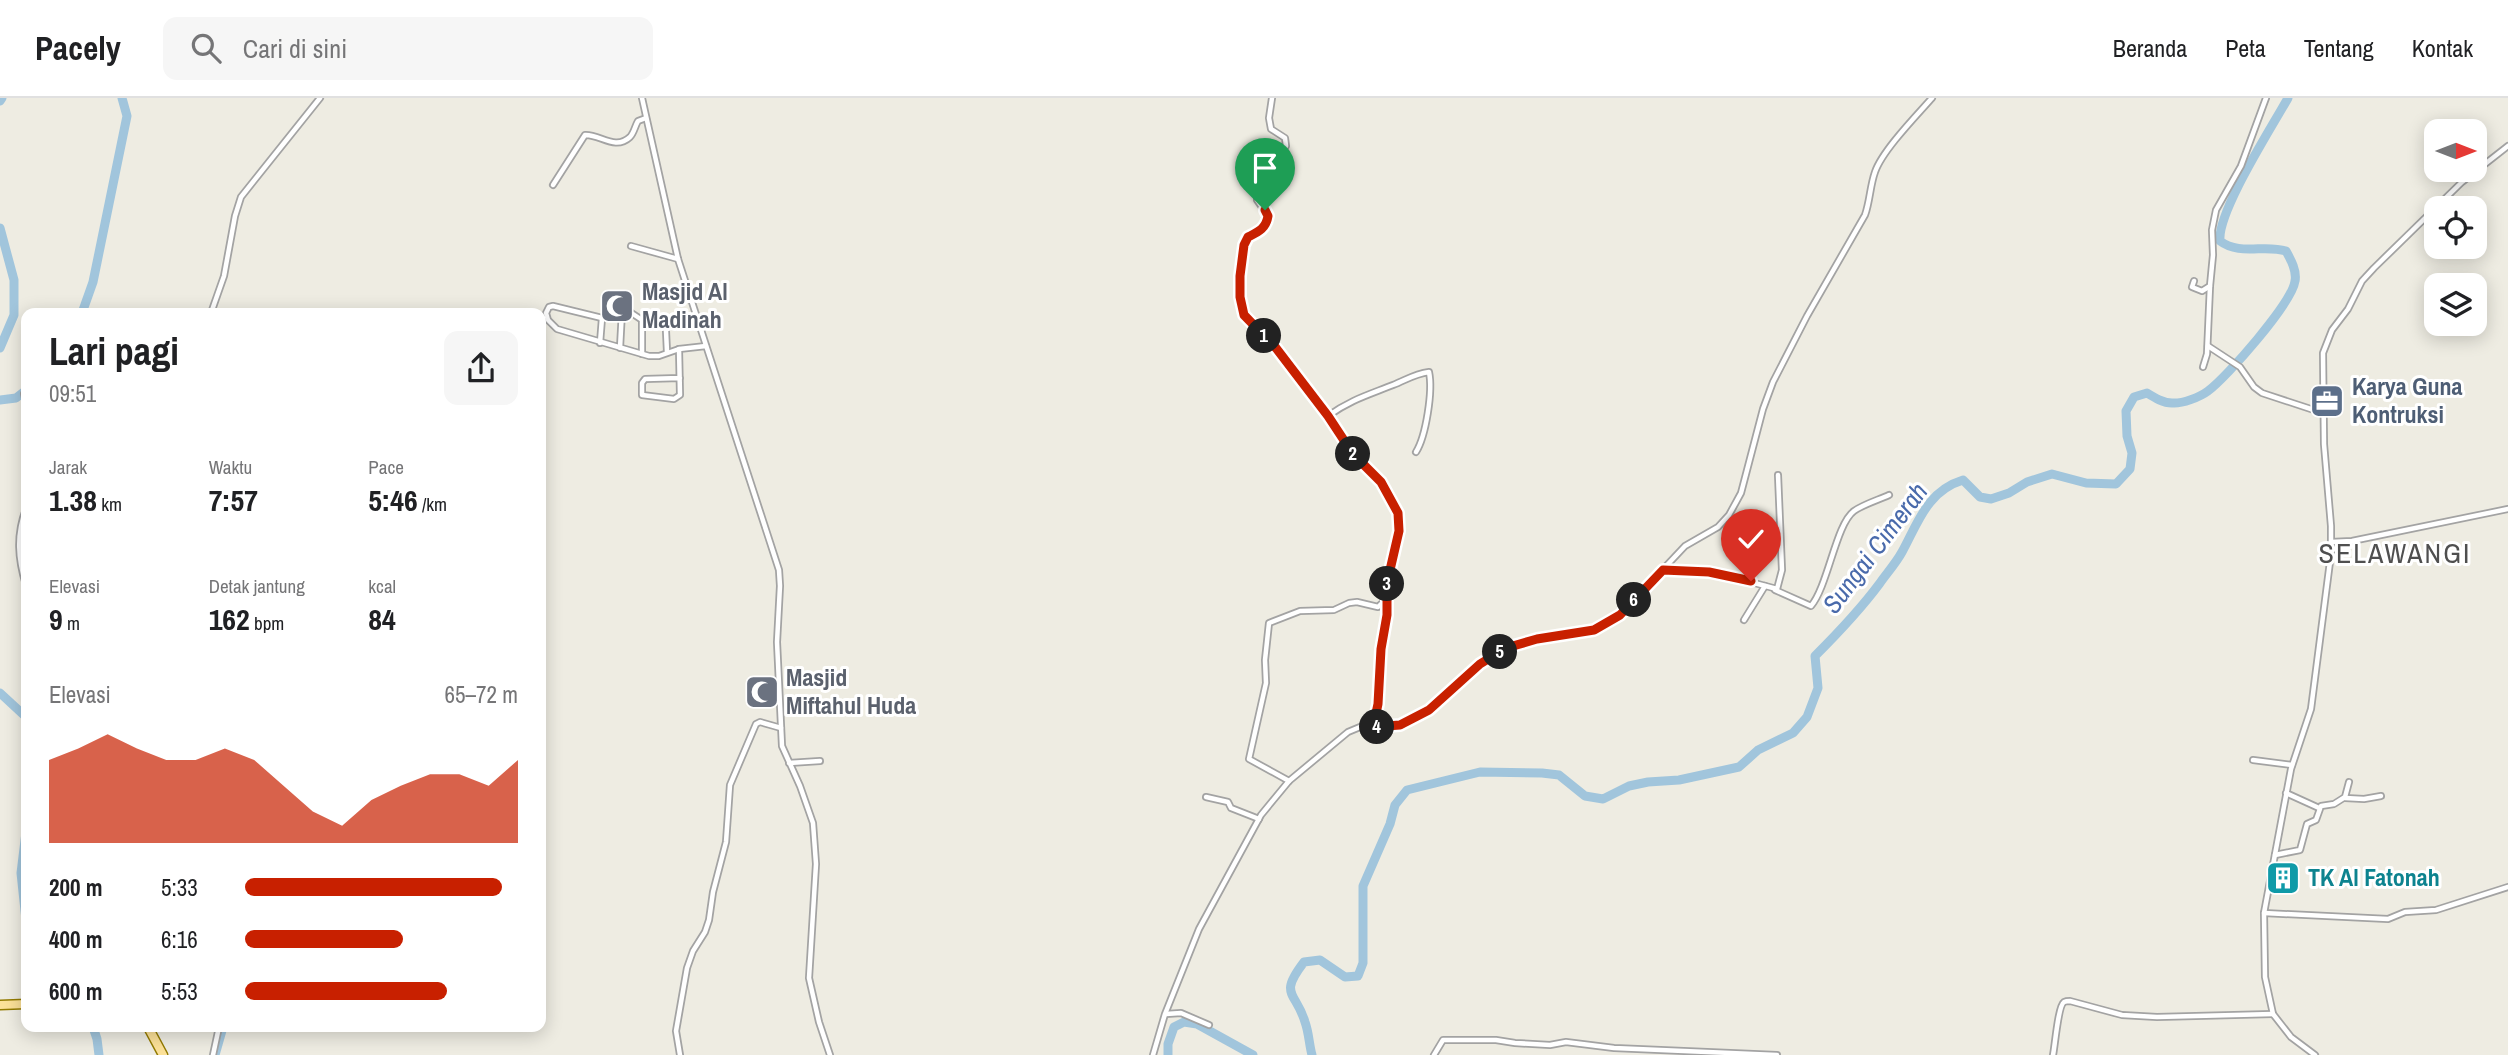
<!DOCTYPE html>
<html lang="id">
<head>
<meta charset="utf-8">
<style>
	:root { --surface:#fff; --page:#f6f6f6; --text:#202124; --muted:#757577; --line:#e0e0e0; --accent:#c82000 }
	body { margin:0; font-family:"Archivo Narrow",sans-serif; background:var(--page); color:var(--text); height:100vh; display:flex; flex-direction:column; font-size:26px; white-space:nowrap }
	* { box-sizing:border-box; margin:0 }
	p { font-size:23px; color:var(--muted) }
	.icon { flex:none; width:38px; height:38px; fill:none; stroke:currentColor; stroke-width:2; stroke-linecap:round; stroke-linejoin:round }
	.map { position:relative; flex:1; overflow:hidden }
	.sheet { position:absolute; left:21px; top:210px; width:525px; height:724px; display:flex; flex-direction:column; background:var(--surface); border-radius:14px; box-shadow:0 4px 18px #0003 }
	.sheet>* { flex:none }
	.needle { width:46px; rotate:90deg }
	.buttons { position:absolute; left:2424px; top:21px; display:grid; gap:14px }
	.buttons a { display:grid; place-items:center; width:63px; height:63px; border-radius:14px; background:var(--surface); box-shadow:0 4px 18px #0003; font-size:35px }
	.pin { position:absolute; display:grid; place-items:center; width:60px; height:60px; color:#fff; margin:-72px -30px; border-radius:50% 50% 50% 0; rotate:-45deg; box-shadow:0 0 7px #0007 }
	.pin .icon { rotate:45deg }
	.km { position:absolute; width:35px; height:35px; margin:-18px; border-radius:50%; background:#222; color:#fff; font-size:19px; line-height:35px; text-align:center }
	.round { display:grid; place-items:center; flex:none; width:74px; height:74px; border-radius:14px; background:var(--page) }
	.headline { display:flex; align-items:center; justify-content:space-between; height:119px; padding:0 28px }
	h1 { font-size:38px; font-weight:700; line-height:52px }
	.stats { display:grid; grid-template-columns:repeat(3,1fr); gap:10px; height:119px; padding:7px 28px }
	.stats div { display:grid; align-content:center }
	.stats b { font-size:30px; font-weight:700 }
	.stats small { font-size:19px; font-weight:400 }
	.stats p { font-size:19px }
	.chart { height:196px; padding:14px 28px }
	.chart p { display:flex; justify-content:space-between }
	.chart svg { width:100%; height:126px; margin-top:7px; fill:var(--accent); opacity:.7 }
	ul { padding:0 28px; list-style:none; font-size:23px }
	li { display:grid; grid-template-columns:112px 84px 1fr; align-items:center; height:52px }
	li i { height:18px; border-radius:9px; background:var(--accent) }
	header { display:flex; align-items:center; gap:42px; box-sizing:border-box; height:98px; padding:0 35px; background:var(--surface); border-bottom:2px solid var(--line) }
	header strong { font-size:33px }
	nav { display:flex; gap:38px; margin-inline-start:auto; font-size:24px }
	.search { width:490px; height:63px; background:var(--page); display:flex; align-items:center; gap:18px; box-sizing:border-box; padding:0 24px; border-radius:14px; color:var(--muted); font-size:26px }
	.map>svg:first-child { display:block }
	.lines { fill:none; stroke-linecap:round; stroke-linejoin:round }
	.river { stroke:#a1c5dc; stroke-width:9 }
	.street-casing { stroke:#a3a3a3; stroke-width:8 }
	.primary-casing { stroke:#947b00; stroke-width:11 }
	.street { stroke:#fff; stroke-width:4.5 }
	.primary { stroke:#fce198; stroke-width:8 }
	.route-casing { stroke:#fff; stroke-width:14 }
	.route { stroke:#c82000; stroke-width:9 }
	.labels { text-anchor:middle; stroke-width:6; stroke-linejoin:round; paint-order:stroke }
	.worship-label { font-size:24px; font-weight:bold; fill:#5b616d; stroke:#fff; text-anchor:start }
	.service-label { font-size:24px; font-weight:bold; fill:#4e5e75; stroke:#fff; text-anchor:start }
	.culture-label { font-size:24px; font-weight:bold; fill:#0d838f; stroke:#fff; text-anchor:start }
	.water-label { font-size:26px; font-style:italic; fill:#496aab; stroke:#fff }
	.quarter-label { font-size:28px; letter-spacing:2px; fill:#4f4f4f; stroke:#fff }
</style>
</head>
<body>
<header>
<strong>Pacely</strong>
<div class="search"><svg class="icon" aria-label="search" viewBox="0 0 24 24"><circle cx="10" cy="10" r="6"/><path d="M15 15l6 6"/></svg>Cari di sini</div>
<nav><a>Beranda</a><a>Peta</a><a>Tentang</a><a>Kontak</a></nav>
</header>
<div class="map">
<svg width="2508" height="957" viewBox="0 0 2508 957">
	<rect width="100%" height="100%" fill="#eeece2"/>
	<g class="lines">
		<g class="river">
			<path d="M0 3 2 0"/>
			<path d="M0 130 14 182V217L0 250"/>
			<path d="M82 215 93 184 127 18 122 0"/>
			<path d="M0 302 16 300 25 293"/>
			<path d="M26 435V455"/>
			<path d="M0 595 26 619"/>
			<path d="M26 734 21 775 26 822"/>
			<path d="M93 929 97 941 99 957"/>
			<path d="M215 957 223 929"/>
			<path d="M1168 957V946L1174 929 1184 924 1197 926 1253 957"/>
			<path d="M1312 957C1309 946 1309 935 1305 924 1296 893 1278 898 1304 864L1320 862 1345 879 1358 878 1363 865V788L1390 726 1395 707 1407 692 1480 674 1542 675 1559 677 1585 698 1603 701 1629 688 1648 684 1679 682 1739 669 1758 652 1793 635 1807 619 1818 590 1815 558C1838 535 1860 512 1880 485 1887 475 1896 465 1902 454 1918 425 1927 393 1963 382L1980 399 1991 401 2009 395 2027 384 2052 376 2086 385 2116 386 2130 371 2132 355 2127 338 2126 313 2134 299 2147 295C2155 300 2163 305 2172 305 2182 306 2200 299 2208 293 2227 279 2292 205 2295 183 2297 173 2291 162 2286 153 2264 146 2240 158 2220 143 2217 114 2272 29 2288 0"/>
		</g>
		<g class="street-casing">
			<g id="street">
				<path d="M642 0 678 161 779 472 780 488 777 544 782 648 800 688 813 725 816 766 809 880 819 924 830 957"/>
				<path d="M1272 0 1269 20 1271 31 1285 40 1286 48 1257 96V102L1268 118 1263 131 1248 139 1244 147 1240 183 1244 217 1276 250 1328 318 1353 356 1380 384 1398 415 1399 433 1387 486V517L1381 551 1378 606 1373 629"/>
				<path d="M553 87 585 37C600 36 615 53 630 39 634 35 635 28 638 23L646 20"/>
				<path d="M631 148 678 161"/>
				<path d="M2194 183 2192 189 2202 193 2210 188 2213 157 2212 132 2216 112 2241 68 2266 0"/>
				<path d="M622 213 630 214 642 222V256"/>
				<path d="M211 215 224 178 235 118 241 99 320 0"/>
				<path d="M666 233 667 254"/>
				<path d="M600 245 602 220"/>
				<path d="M2208 248 2240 269 2254 289 2262 295 2323 315"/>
				<path d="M620 250 622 213H610L602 220 553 208 549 209 546 215 548 222 557 231 649 258H659L679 251 706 248"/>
				<path d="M679 251 680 297 674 301 642 297V285L645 281 680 280"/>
				<path d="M2203 269 2207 256 2210 188"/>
				<path d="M24 296 26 305"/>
				<path d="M1328 318C1350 302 1368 297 1393 287 1406 282 1414 276 1429 274 1433 293 1426 338 1416 354"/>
				<path d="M26 411C16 437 18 461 26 487"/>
				<path d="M2331 444 2352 443 2508 411"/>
				<path d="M1665 472 1709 473 1777 491 1782 472 1778 377"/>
				<path d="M1775 492 1811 508C1828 488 1836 426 1854 413 1864 406 1878 402 1889 397"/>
				<path d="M1744 522 1765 488"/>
				<path d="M2253 662 2292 667"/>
				<path d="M789 665 820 663"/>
				<path d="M1289 683 1249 661 1266 585 1265 562 1269 525 1300 513 1334 512 1349 505 1357 504 1378 509 1381 506 1387 505"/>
				<path d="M2286 695 2319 710"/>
				<path d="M1206 699 1228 704 1231 710 1259 721"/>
				<path d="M2345 700 2364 701 2381 698"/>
				<path d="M2275 757 2300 752 2307 726 2316 722 2321 708 2334 706 2345 699 2349 684"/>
				<path d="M2264 815 2388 821 2405 814 2436 812 2508 789"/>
				<path d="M1166 916 1181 915 1209 927"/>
				<path d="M213 957 219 929"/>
				<path d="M680 957 676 933 687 870 693 853 705 834 709 822 713 794 726 744 730 687 756 626 760 624 781 630"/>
				<path d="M1153 957 1165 916 1199 831 1261 717 1289 683 1348 634 1360 629 1400 627 1429 612 1480 566 1506 550 1537 541 1594 532 1620 517 1685 448 1718 429 1729 417 1741 395 1763 311 1773 284 1807 218 1865 117C1870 103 1870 88 1875 74 1882 53 1916 18 1932 0"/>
				<path d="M1434 957 1443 942H1496L1515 945 1550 947 1566 944 1614 950 1777 957"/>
				<path d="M2053 957C2055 948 2058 908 2064 904 2066 903 2068 903 2070 903L2122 917 2157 919 2273 916"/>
				<path d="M2315 957 2291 939 2273 916 2265 879 2264 815 2291 671 2311 611 2331 456V428L2324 346 2323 255 2332 232 2348 211 2362 183 2374 170 2462 84 2508 48"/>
			</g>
		</g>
		<g class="primary-casing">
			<g id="primary">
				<path d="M0 907 26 906"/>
				<path d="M148 929 163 957"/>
			</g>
		</g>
		<use href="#street" class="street"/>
		<use href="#primary" class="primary"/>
	</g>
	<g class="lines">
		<g class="route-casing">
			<path id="route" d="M1265 112 1268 118C1266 131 1258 134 1248 139L1244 147 1240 178V199L1244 217 1276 250 1328 318 1353 356 1381 384 1398 415 1399 433 1387 485V517L1381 551 1378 606 1373 629 1400 627 1429 612 1480 566 1506 550 1537 541 1594 532 1620 517 1663 472 1709 474 1751 483"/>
		</g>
		<use href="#route" class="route"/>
	</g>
	<defs>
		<g id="mosque-square" transform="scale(1.75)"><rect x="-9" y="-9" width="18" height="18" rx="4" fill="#6b7280" stroke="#fff"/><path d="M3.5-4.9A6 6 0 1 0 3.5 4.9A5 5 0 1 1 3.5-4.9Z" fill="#fff"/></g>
		<g id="office-square" transform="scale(1.75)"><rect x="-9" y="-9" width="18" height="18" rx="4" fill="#5c6f8a" stroke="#fff"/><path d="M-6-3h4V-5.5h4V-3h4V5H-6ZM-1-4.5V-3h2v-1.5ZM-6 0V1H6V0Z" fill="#fff"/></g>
		<g id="building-square" transform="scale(1.75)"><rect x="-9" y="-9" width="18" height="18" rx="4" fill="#0f9aa8" stroke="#fff"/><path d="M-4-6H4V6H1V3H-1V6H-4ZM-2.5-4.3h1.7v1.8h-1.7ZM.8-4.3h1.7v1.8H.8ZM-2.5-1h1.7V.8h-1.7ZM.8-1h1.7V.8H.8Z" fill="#fff"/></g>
	</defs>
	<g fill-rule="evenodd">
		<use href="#mosque-square" x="617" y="208"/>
		<use href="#office-square" x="2327" y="303"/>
		<use href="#mosque-square" x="762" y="594"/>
		<use href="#building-square" x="2283" y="780"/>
	</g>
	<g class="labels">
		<g class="worship-label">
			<text x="642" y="202">Masjid Al<tspan x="642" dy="28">Madinah</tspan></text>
			<text x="786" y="588">Masjid<tspan x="786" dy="28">Miftahul Huda</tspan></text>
		</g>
		<g class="service-label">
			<text x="2352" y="297">Karya Guna<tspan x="2352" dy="28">Kontruksi</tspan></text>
		</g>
		<g class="culture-label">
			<text x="2308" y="788">TK Al Fatonah</text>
		</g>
		<g class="water-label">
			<text transform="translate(1875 450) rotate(-53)" y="9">Sungai Cimerah</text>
		</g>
		<g class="quarter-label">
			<text x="2395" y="465">SELAWANGI</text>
		</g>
	</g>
</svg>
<div class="buttons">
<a><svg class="needle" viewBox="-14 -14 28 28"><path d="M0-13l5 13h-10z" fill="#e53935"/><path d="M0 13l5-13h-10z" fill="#757577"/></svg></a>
<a><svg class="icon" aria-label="locate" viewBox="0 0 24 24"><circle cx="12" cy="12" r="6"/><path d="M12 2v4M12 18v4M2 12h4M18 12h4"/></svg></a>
<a><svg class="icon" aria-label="layers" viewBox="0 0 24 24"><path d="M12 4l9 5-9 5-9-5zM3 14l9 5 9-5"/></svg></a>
</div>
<div class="pin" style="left:1265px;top:112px;background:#1e9e55"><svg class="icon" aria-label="arrive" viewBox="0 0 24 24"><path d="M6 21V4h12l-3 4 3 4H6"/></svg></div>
<div class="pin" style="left:1751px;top:483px;background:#d93025"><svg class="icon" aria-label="check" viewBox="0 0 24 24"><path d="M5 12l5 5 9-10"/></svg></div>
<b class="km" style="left:1264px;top:238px">1</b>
<b class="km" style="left:1353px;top:356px">2</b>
<b class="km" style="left:1387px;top:486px">3</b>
<b class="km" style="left:1377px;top:629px">4</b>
<b class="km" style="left:1500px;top:554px">5</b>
<b class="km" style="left:1634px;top:502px">6</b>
<section class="sheet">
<div class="headline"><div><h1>Lari pagi</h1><p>09:51</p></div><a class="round"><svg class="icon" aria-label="share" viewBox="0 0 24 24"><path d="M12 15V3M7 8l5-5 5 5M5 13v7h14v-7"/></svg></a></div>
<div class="stats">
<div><p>Jarak</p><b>1.38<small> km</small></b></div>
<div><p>Waktu</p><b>7:57</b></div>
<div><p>Pace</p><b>5:46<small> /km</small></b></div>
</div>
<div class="stats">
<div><p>Elevasi</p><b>9<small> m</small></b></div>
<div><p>Detak jantung</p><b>162<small> bpm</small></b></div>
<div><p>kcal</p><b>84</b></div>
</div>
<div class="chart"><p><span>Elevasi</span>65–72 m</p>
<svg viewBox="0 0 160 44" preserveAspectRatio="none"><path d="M0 44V15L10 11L20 6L30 11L40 15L50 15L60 11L70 15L80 24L90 33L100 38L110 29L120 24L130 20L140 20L150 24L160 15V44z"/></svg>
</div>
<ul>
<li><b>200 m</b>5:33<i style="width:94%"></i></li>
<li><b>400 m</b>6:16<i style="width:58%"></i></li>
<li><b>600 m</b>5:53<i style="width:74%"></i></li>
</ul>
</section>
</div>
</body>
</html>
